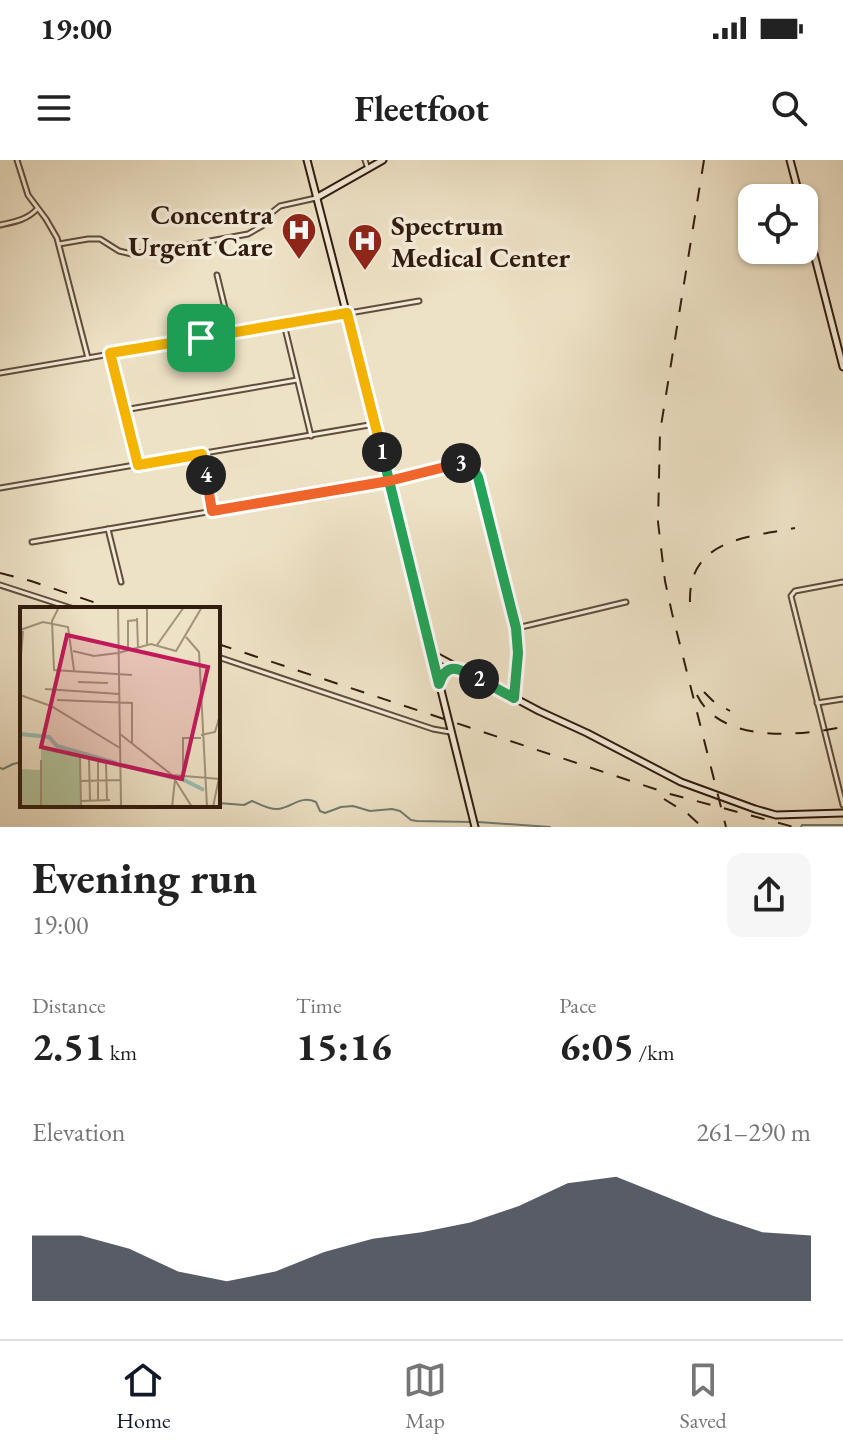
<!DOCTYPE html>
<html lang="en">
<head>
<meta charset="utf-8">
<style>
	:root { --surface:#fff; --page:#f6f6f6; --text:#222; --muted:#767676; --line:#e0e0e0; --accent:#111827 }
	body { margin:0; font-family:"EB Garamond",serif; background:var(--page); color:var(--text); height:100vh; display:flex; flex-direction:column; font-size:30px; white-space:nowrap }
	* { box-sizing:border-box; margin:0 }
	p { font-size:26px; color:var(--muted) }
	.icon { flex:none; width:44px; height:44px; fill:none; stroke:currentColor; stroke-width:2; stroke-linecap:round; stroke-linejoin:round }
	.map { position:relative; height:667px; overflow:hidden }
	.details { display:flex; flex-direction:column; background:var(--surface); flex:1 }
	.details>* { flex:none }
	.buttons { position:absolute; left:738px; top:24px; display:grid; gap:16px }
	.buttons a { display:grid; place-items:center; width:80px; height:80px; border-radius:16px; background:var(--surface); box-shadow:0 2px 6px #0004; font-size:40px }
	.pin { position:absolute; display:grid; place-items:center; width:68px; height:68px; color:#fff; margin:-34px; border-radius:16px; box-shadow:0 4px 12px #0006 }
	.km { position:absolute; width:40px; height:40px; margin:-20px; border-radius:50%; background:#222; color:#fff; font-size:22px; line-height:40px; text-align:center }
	.round { display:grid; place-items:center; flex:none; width:84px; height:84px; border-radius:16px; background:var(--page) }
	.overview { display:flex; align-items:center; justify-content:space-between; height:136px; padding:0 32px }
	h1 { font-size:44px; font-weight:700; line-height:60px }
	.metrics { display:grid; grid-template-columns:repeat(3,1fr); gap:12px; height:136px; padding:8px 32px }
	.metrics div { display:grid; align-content:center }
	.metrics b { font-size:40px; font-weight:700 }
	.metrics small { font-size:22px; font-weight:400 }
	.metrics p { font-size:22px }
	.chart { height:224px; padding:16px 32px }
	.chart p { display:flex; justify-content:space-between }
	.chart svg { width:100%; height:144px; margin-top:8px; fill:var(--accent); opacity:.7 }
	.status { display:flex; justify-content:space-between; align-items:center; height:56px; padding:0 40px; background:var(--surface); direction:ltr }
	.status svg { height:22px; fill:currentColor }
	header { display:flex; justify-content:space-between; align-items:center; height:104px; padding:0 32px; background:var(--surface); font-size:36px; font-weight:700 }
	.tab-bar { display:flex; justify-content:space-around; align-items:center; height:112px; border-top:2px solid var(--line); background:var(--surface); font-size:22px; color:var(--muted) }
	.tab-bar a { display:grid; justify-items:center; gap:4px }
	.tab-bar .selected { color:var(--accent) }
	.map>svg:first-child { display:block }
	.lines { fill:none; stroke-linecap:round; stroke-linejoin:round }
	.stream { stroke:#6f7d70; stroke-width:2 }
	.street-casing { stroke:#604d3b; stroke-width:7 }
	.secondary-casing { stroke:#301b0d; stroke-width:9 }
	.street { stroke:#f4ecda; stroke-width:3 }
	.secondary { stroke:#f4ecda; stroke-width:5 }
	.rail { stroke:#301b0d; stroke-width:2; stroke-dasharray:14 14; stroke-linecap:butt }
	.split-1-casing { stroke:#fff; stroke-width:16 }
	.split-2-casing { stroke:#fff; stroke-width:16 }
	.split-3-casing { stroke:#fff; stroke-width:16 }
	.split-4-casing { stroke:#fff; stroke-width:16 }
	.split-5-casing { stroke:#fff; stroke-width:16 }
	.split-1 { stroke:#f5b400; stroke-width:10 }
	.split-2 { stroke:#22a559; stroke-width:10 }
	.split-3 { stroke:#22a559; stroke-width:10 }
	.split-4 { stroke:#f0652b; stroke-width:10 }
	.split-5 { stroke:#f5b400; stroke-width:10 }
	.labels { text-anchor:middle; stroke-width:7; stroke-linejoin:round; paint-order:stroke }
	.poi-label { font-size:28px; font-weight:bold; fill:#301b0d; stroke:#f4ecda; text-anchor:end }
	.inset-river { fill:none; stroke:#99beb2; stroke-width:4 }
	.inset-road { fill:none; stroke:#a2927c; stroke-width:2 }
	.view { fill:#c2185b; fill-opacity:0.15; stroke:#c2185b; stroke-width:4 }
	.inset-edge { fill:none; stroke:#301b0d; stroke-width:4 }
</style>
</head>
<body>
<div class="status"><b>19:00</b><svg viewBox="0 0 49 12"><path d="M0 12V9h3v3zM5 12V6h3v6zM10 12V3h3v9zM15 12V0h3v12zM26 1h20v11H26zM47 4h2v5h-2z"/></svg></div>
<header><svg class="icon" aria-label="menu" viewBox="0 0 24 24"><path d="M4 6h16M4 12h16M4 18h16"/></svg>Fleetfoot<svg class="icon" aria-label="search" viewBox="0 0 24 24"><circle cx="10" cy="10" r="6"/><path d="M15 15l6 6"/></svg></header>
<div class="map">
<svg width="843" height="667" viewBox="0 0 843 667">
	<rect width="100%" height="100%" fill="#eee2c6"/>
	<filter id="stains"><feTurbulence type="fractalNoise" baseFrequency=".0025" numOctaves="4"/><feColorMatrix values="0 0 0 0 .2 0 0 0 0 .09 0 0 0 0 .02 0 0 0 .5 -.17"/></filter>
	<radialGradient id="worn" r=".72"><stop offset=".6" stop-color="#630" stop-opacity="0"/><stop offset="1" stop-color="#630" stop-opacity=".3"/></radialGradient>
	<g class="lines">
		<g class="stream">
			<path d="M0 608 3 609 13 604 22 602"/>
			<path d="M218 643 244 645 252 641C260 644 269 650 278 649 293 647 300 635 316 642L320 651 325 653 341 647 353 646 370 651 392 649 400 651 411 660 417 661 471 662"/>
			<path d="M478 662 550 667"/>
			<path d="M801 667 802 665H843"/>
		</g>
		<g class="street-casing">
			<g id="street">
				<path d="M17 0 28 35 46 59 57 78 88 198"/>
				<path d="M365 0 368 9"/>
				<path d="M0 65C14 62 27 60 37 49"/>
				<path d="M59 84 88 79H100L119 91 132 94 183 86 248 74 262 66 270 54 280 46 316 38"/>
				<path d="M217 115 231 173"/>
				<path d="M284 164 311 276"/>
				<path d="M110 193 138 305"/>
				<path d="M0 213 419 141"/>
				<path d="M124 250 297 220"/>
				<path d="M202 296 212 351"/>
				<path d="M0 328 375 264"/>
				<path d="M108 369 121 422"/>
				<path d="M32 382 389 321 461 303 474 310 478 317 516 468 518 493 514 537"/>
				<path d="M843 422 795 431 791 436 843 645"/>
				<path d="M0 425 74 449"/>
				<path d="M517 468 626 442"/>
				<path d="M218 497 433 569 450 572"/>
				<path d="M817 543 843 539"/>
			</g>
		</g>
		<g class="secondary-casing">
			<g id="secondary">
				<path d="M307 0 375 264 475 667"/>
				<path d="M790 0 800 38"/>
				<path d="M316 38 383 0"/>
				<path d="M804 55 843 207"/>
				<path d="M432 494 539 551 587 573 681 622 755 649 776 655 843 653"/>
				<path d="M439 523C442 513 446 508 457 509"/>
			</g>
		</g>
		<use href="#street" class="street"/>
		<use href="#secondary" class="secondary"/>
		<g class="rail">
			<path d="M704 0 660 272 658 362 665 421 672 453 726 667"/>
			<path d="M0 413 31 421 114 449"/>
			<path d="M690 442C688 379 749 377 795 368"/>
			<path d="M218 484 670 634 794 667"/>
			<path d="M704 532 713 541 730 551"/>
			<path d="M697 535C721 584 798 576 843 567"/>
			<path d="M664 639 688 654 702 667"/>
		</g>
	</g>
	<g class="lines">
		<g class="split-1-casing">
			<path id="split-1" d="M201 178 347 153 382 292"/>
		</g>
		<g class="split-2-casing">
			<path id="split-2" d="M382 292 439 524C447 499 462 510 479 519"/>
		</g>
		<g class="split-3-casing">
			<path id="split-3" d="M461 303 474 310 478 317 516 468 518 493 514 538 479 519"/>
		</g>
		<g class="split-4-casing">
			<path id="split-4" d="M206 315 212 351 389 321 461 303"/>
		</g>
		<g class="split-5-casing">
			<path id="split-5" d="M201 178 110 193 138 305 202 294 206 315"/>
		</g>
		<use href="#split-1" class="split-1"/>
		<use href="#split-2" class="split-2"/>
		<use href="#split-3" class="split-3"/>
		<use href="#split-4" class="split-4"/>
		<use href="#split-5" class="split-5"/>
	</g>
	<defs>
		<g id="hospital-pin" transform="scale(1.8)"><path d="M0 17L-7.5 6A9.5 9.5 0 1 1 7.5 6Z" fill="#8f2418" stroke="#f4ecda"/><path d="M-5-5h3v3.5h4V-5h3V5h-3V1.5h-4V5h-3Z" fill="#fff"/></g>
	</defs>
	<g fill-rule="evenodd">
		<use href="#hospital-pin" x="299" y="70"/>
		<use href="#hospital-pin" x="365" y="81"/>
	</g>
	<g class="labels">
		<g class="poi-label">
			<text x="273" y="64">Concentra<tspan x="273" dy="32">Urgent Care</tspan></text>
			<text x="391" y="75" text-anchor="start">Spectrum<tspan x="391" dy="32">Medical Center</tspan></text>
		</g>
	</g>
	<g transform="translate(20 447)">
		<rect width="200" height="200" fill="#eee2c6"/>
		<path d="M21 141 60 150 61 200H0V162L21 163Z" fill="#b2c49b"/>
		<path class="inset-river" d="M0 127 29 130 37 139 96 156M103 158 154 171M160 171 184 183"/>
		<path class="inset-road" d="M39 0 32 14 34 63 112 68M98 0 101 200M127 0V37M199 0 200 37M117 11 118 41M0 23 23 15 48 20 54 63M166 30 179 45 187 200M137 38 164 0M53 44 74 49 98 46M108 44V14L117 13M98 46 131 37 156 44 182 0M0 61 3 24M58 75 88 76M25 82 99 87M0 88 31 99 100 141M37 93 112 96V137M100 127 152 168 200 172M181 128 195 125 200 108M47 146 86 156 87 193M60 150 61 200M69 152 70 193M21 153V200M78 154V193M163 170V131H181M61 174 101 173M61 194 90 193M152 200 155 173 172 200M193 200 200 166"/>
		<path class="view" d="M47 28 188 60 162 172 21 140Z"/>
		<rect width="200" height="200" class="inset-edge"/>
	</g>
	<rect width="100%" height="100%" filter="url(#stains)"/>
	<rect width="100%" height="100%" fill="url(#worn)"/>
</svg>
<div class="buttons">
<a><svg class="icon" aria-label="locate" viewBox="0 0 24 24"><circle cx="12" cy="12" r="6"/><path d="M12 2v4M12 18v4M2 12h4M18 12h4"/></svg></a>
</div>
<div class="pin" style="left:201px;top:178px;background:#1e9e55"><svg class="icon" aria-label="arrive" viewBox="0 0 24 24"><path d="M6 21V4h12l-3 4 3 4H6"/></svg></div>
<b class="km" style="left:382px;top:292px">1</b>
<b class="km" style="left:479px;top:519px">2</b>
<b class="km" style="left:461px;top:303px">3</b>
<b class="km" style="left:206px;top:315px">4</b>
</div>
<section class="details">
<div class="overview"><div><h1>Evening run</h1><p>19:00</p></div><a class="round"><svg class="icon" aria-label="share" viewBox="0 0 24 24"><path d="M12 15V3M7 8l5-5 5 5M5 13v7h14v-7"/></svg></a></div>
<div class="metrics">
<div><p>Distance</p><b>2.51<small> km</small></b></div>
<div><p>Time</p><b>15:16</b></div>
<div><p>Pace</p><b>6:05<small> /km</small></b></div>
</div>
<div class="chart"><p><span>Elevation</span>261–290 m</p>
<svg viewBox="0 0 160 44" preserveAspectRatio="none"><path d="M0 44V24L10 24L20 28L30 35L40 38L50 35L60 29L70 25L80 23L90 20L100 15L110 8L120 6L130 12L140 18L150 23L160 24V44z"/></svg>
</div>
</section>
<nav class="tab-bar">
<a class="selected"><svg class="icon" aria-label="home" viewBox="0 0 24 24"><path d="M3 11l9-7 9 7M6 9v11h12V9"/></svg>Home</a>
<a><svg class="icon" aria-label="map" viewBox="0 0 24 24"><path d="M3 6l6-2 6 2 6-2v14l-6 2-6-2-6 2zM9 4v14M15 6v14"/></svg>Map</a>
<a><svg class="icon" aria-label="saved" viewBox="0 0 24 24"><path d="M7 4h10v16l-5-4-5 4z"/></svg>Saved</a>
</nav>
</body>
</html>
